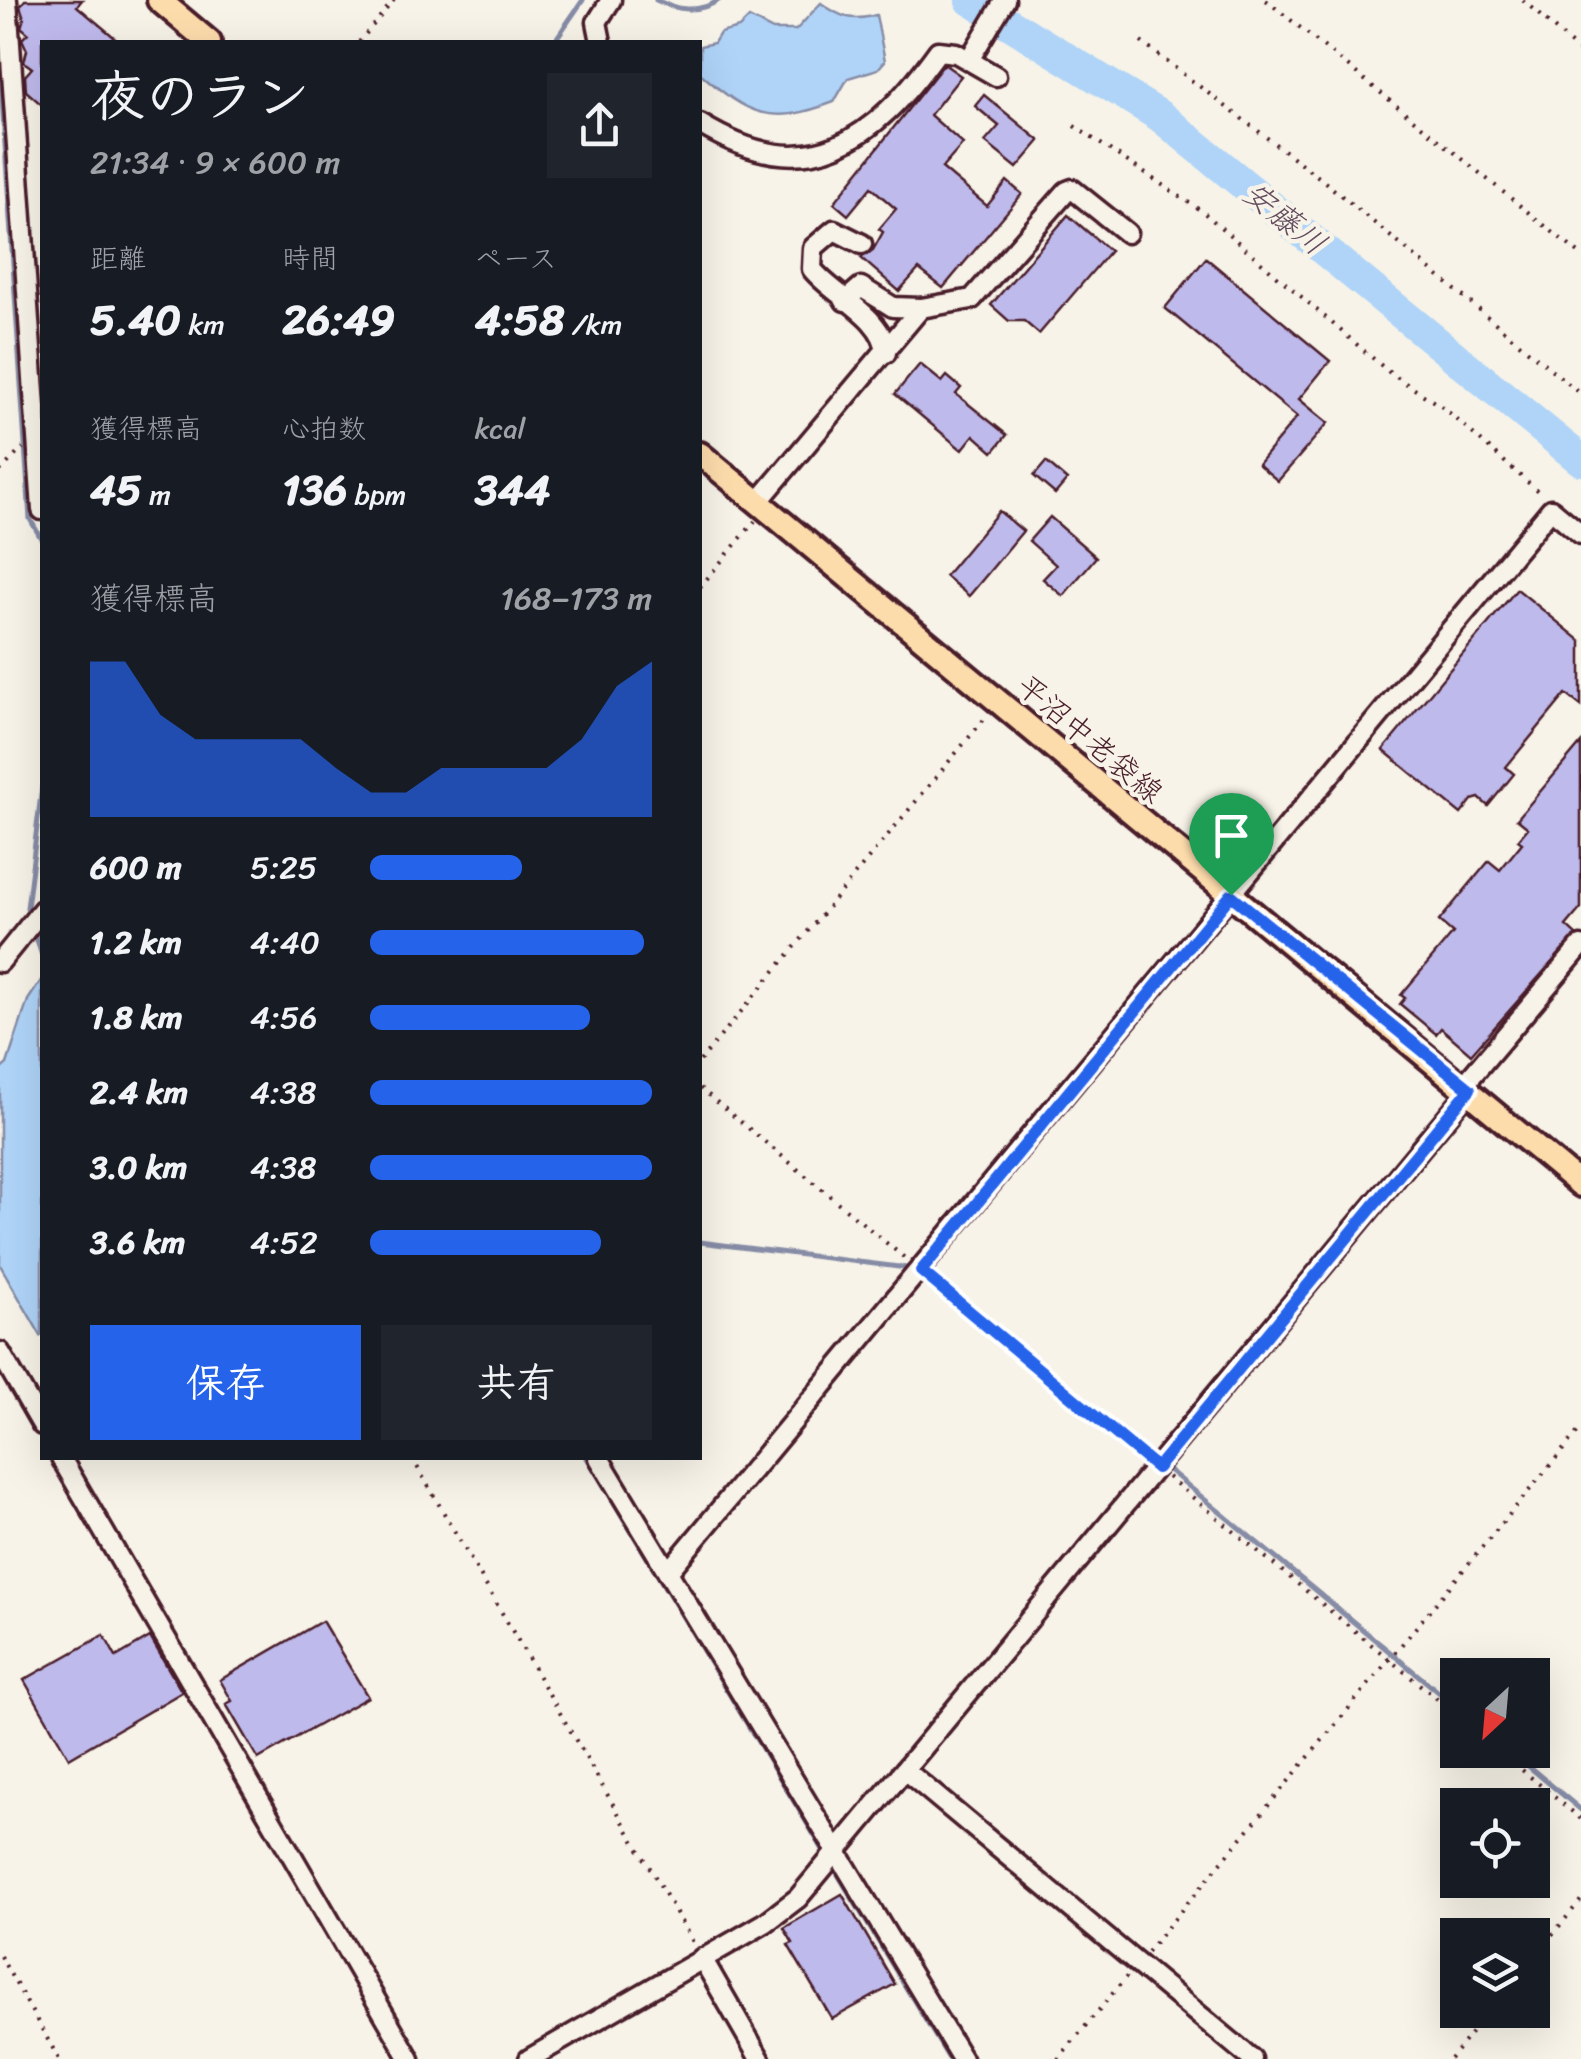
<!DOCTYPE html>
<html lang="ja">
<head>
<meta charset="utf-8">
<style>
	:root { --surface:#171b24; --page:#20242c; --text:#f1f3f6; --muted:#9ea1a6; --accent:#2563eb }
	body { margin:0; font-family:Sriracha,"Klee One",sans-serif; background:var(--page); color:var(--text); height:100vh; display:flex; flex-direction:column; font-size:38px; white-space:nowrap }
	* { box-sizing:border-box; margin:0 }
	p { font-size:32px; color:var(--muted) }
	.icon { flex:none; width:55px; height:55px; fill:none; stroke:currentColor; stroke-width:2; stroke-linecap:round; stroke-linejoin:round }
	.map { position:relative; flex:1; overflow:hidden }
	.side { position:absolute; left:40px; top:40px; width:662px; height:1420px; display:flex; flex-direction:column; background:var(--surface); border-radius:0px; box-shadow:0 10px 40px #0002 }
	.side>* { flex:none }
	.needle { width:65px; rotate:206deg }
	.buttons { position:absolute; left:1440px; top:1658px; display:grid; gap:20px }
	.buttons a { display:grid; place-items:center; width:110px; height:110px; border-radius:0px; background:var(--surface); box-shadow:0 10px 40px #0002; font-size:50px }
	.pin { position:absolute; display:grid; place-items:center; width:85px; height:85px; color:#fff; margin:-102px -42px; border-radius:50% 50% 50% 0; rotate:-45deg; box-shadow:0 0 10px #0007 }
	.pin .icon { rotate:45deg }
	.round { display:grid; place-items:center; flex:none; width:105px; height:105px; border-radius:0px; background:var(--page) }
	.overview { display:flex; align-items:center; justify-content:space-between; height:170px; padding:0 50px }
	h1 { font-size:55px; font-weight:700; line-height:75px }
	.figures { display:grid; grid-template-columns:repeat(3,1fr); gap:15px; height:170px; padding:10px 50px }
	.figures div { display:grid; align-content:center }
	.figures b { font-size:42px; font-weight:700 }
	.figures small { font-size:28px; font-weight:400 }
	.figures p { font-size:28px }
	.chart { height:280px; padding:20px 50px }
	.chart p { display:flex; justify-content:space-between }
	.chart svg { width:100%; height:180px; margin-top:10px; fill:var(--accent); opacity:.7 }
	.button { display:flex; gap:20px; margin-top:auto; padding:20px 50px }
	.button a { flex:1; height:115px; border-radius:0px; background:var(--accent); color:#fff; font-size:40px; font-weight:700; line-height:115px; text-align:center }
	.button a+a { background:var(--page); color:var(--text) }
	ul { padding:0 50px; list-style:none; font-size:32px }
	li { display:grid; grid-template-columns:160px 120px 1fr; align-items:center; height:75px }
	li i { height:25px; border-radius:12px; background:var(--accent) }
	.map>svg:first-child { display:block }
	.water { fill:#afd4f8; stroke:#878ca6; stroke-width:2.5 }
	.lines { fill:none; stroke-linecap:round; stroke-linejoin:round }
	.stream { stroke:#878ca6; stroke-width:5 }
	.river { stroke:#afd4f8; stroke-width:32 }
	.building { fill:#bfbaec; stroke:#4a1f2b; stroke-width:2.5 }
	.minor-casing { stroke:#4a1f2b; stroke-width:25 }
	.major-casing { stroke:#4a1f2b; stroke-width:30 }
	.path { stroke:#4a1f2b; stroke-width:4; stroke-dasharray:2.5 8; stroke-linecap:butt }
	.minor { stroke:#f7f3e8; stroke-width:18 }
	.major { stroke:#fddcac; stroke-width:22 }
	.route-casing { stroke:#fff; stroke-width:20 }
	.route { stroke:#2563eb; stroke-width:12 }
	.labels { text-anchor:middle; stroke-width:9; stroke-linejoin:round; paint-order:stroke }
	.street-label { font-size:30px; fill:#4a1f2b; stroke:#f7f3e8 }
	.water-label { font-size:32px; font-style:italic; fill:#634c5e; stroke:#f7f3e8 }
</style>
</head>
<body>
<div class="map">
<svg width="1581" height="2059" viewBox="0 0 1581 2059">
	<rect width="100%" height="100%" fill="#f7f3e8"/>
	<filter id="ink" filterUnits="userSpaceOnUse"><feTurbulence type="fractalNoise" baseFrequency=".01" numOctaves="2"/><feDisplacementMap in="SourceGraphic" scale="20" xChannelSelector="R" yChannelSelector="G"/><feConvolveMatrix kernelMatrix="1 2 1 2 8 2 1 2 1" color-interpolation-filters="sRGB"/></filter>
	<g filter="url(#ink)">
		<g class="water">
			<path d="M821 3C840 17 852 22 876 15L885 61 878 69 848 78 834 102C771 126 749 116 700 73V46L714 43 720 33 739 28 749 18 773 30H796Z"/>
			<path d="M42 979V1335L41 1336 0 1265V1070L7 1064 28 1000Z"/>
		</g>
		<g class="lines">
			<g class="stream">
				<path d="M656 0C677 10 698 14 719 0"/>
				<path d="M554 42 583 0"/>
				<path d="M0 70 30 519 42 540"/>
				<path d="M30 920 27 908 42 786"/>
				<path d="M34 930 42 956"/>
				<path d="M700 1242 915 1269"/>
				<path d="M926 1270 1458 1708"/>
				<path d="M587 1458 949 2059"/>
				<path d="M1509 1750 1581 1810"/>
			</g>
			<path class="river" d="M971 0 1160 116 1581 460"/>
		</g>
		<g class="building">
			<path d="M25 0H82L77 6 120 42H42V105L26 91 25 76 32 68 24 62 27 50 22 39 28 33 21 27 24 18 20 6Z"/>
			<path d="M944 64 961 76 930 115 963 144 942 168 987 206 1007 181 1022 194 943 288 919 269 899 291 861 258 873 250 883 232 879 229 896 209 871 187 848 215 834 203Z"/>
			<path d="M984 95 1040 141 1017 168 985 142 999 126 975 106Z"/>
			<path d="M1068 215 1110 251 1039 334 1024 321H1009L991 305Z"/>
			<path d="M1206 258 1330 361 1299 399 1328 423 1278 481 1258 464 1297 417 1165 308Z"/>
			<path d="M920 364 942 382 947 376 961 388 956 394 1007 435 993 452 974 435 962 450 895 394Z"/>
			<path d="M1046 462 1067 480 1055 494 1034 476Z"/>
			<path d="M999 511 1023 531 969 596 945 576Z"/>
			<path d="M1050 517 1096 557 1063 596 1043 579 1056 565 1029 541Z"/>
			<path d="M1517 589 1581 641V706L1566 694 1506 767 1514 774 1488 806 1479 798 1472 800 1461 814 1383 750Z"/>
			<path d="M1581 743V908L1566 926 1576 935 1471 1054 1441 1028 1436 1034 1400 1004 1405 998 1401 995 1453 933 1439 921 1489 861 1500 870 1522 843 1518 840 1528 828 1517 819Z"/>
			<path d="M322 1621 368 1697 258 1759 226 1704 232 1701 220 1680Z"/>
			<path d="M104 1635 116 1657 150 1637 182 1692 69 1758 24 1680Z"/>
			<path d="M842 1894 895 1984 832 2019 788 1945 793 1943 784 1928Z"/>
		</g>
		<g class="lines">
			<g class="minor-casing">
				<g id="minor">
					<path d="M7 0 42 510"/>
					<path d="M601 42 597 22 611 0"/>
					<path d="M969 60 1005 0"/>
					<path d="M700 124C809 191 873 141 938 51L956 53 996 76"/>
					<path d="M862 244 834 230 813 248 812 269C833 296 885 317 886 353"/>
					<path d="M845 301 861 287 893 307 921 308"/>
					<path d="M758 502 921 308 972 299 1067 191 1072 189 1127 233"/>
					<path d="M0 962 42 910"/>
					<path d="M1464 1085 1581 946"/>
					<path d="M0 1352 42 1425"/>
					<path d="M61 1458 410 2059"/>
					<path d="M599 1458 962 2059"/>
					<path d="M668 1572 1551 509 1581 534"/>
					<path d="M906 1771 1252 2059"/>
					<path d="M702 1958 760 2059"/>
					<path d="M529 2059 765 1923 798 1898 1470 1089"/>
				</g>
			</g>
			<g class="major-casing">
				<g id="major">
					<path d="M159 0 209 42"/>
					<path d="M700 454 1581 1185"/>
				</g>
			</g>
			<g class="path">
				<path d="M1266 0 1581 255"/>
				<path d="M1523 0 1581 53"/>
				<path d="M359 42 394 0"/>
				<path d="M1141 42 1320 178 1581 394"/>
				<path d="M1074 126 1203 212 1390 373 1445 409 1541 494"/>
				<path d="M0 471 23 448"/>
				<path d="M700 587 755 521"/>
				<path d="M700 1061 986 717"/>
				<path d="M700 1088 907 1260"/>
				<path d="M934 1282 1142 1455"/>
				<path d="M412 1458 693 1942"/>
				<path d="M1168 1477 1458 1716"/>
				<path d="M1498 1750 1581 1819"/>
				<path d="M1147 1952 1581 1428"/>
				<path d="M0 1956 59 2059"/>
				<path d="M1532 1959 1581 1900"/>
				<path d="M1058 2059 1128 1975"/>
				<path d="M1450 2059 1490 2010"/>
			</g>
			<use href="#minor" class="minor"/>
			<use href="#major" class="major"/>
		</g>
	</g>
	<g class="lines" filter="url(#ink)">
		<g class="route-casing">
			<path id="route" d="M1231 895 1470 1089 1157 1468 921 1271Z"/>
		</g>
		<use href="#route" class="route"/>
	</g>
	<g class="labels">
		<g class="street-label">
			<text transform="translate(1090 739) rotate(40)" y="10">平沼中老袋線</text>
		</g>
		<g class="water-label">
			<text transform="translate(1285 218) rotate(39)" y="11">安藤川</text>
		</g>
	</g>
</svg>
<div class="buttons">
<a><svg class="needle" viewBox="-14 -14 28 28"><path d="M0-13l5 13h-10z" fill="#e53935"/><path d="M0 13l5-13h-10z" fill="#9ea1a6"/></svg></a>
<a><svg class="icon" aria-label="locate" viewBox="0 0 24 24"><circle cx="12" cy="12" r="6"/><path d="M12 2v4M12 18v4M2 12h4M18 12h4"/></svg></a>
<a><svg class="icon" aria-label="layers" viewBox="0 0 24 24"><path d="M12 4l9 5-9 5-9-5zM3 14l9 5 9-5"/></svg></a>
</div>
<div class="pin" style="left:1231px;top:895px;background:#1e9e55"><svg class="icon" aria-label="arrive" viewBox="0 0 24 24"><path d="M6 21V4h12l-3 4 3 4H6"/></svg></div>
<section class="side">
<div class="overview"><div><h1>夜のラン</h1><p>21:34 · 9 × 600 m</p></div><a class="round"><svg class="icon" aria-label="share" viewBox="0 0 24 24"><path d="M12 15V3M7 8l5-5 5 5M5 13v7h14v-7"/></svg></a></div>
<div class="figures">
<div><p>距離</p><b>5.40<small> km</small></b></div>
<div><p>時間</p><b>26:49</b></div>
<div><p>ペース</p><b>4:58<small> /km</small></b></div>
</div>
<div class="figures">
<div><p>獲得標高</p><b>45<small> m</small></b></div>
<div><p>心拍数</p><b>136<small> bpm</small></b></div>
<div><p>kcal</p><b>344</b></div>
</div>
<div class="chart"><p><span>獲得標高</span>168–173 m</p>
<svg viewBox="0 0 160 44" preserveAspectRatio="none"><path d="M0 44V6L10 6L20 19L30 25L40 25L50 25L60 25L70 32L80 38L90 38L100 32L110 32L120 32L130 32L140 25L150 12L160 6V44z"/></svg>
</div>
<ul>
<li><b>600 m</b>5:25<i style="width:54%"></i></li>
<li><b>1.2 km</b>4:40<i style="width:97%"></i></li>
<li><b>1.8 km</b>4:56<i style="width:78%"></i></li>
<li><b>2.4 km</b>4:38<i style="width:100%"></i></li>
<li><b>3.0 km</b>4:38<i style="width:100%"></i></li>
<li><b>3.6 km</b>4:52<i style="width:82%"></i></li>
</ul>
<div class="button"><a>保存</a><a>共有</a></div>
</section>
</div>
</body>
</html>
